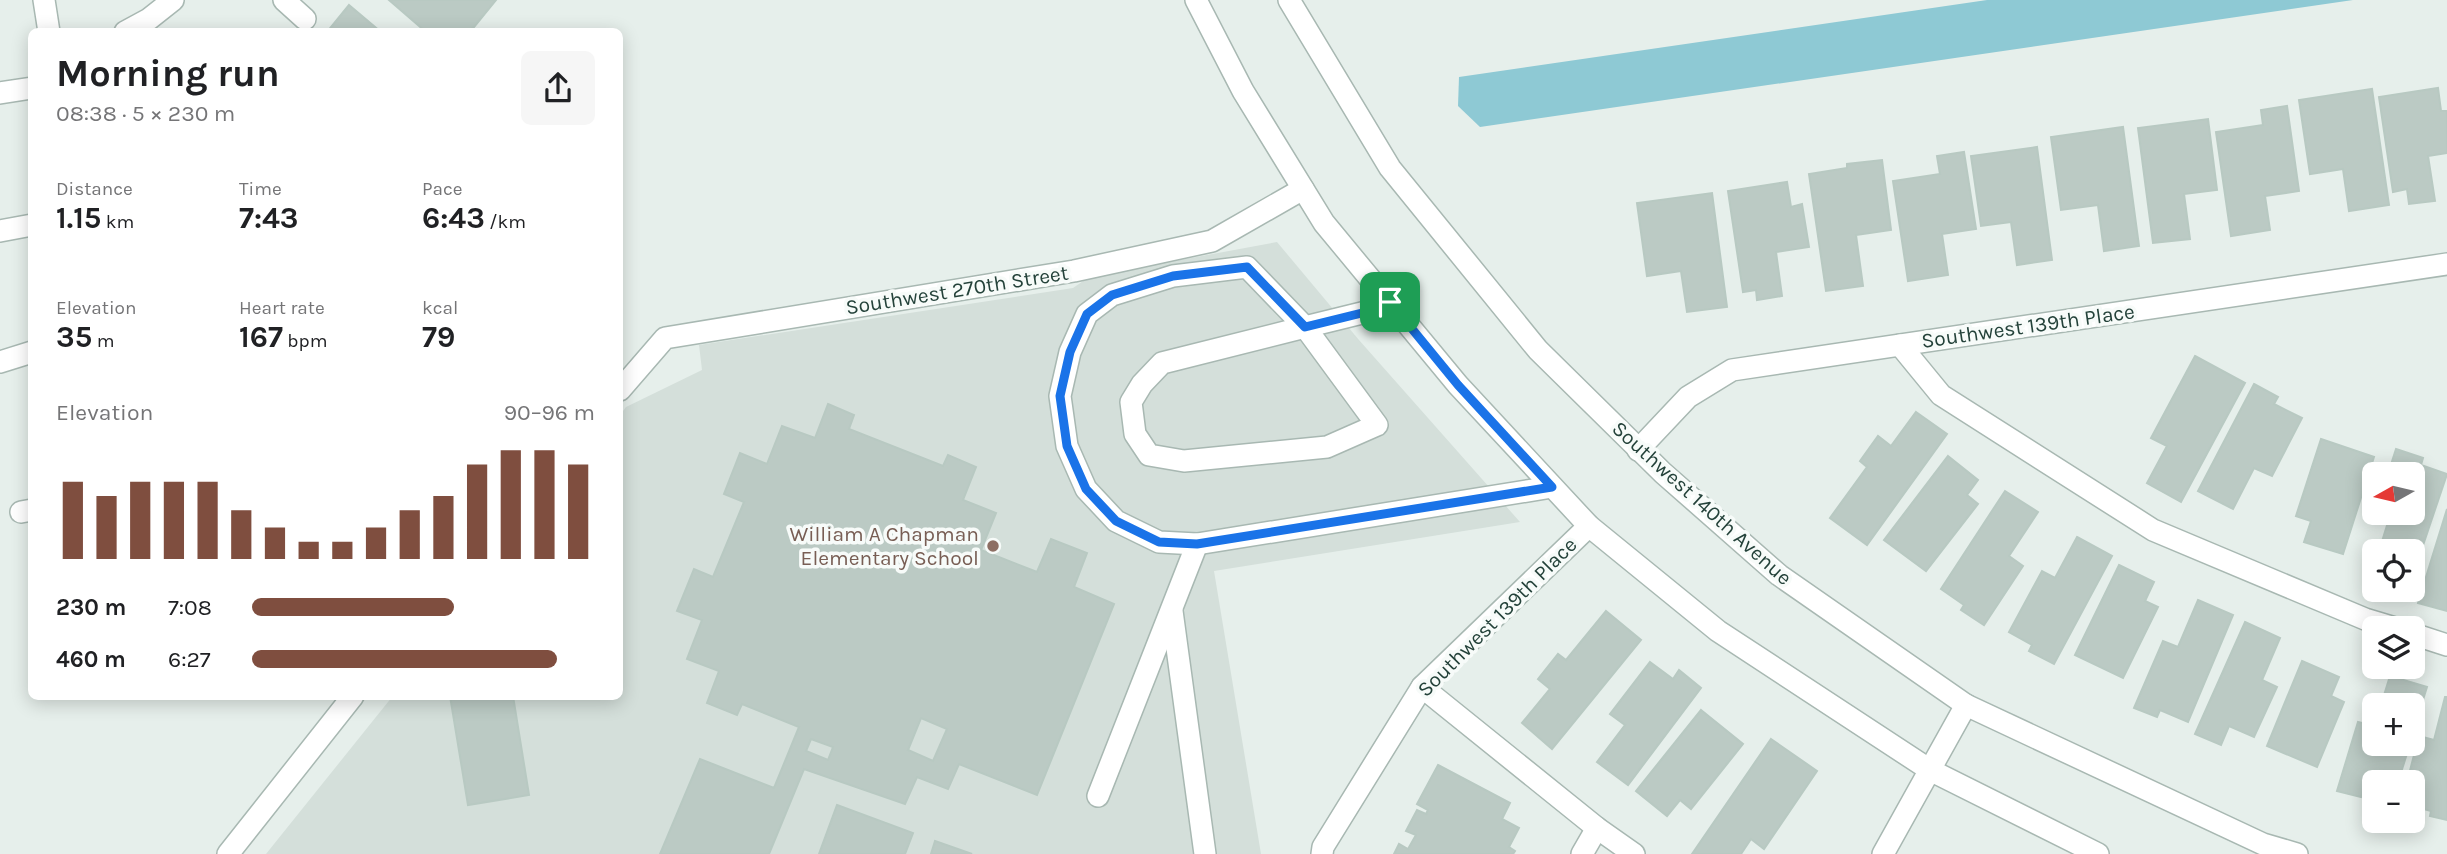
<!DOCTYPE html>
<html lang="en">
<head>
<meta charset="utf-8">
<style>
	:root { --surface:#fff; --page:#f6f6f6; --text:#202124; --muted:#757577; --accent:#7f4e3f }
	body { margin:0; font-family:Karla,sans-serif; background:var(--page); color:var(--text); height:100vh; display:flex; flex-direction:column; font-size:26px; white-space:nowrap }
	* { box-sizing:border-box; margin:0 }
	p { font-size:23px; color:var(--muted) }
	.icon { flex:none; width:38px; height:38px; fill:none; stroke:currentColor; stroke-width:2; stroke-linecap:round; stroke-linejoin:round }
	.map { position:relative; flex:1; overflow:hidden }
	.details { position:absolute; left:28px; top:28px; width:595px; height:672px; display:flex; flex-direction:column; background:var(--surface); border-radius:10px; box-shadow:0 4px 18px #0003 }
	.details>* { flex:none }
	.needle { width:46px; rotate:262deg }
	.controls { position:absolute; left:2362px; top:462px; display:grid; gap:14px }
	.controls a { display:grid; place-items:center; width:63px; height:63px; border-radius:10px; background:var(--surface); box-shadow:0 4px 18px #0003; font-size:35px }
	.pin { position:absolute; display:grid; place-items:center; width:60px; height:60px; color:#fff; margin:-30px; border-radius:14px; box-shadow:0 4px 10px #0006 }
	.round { display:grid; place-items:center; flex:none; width:74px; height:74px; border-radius:10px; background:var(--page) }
	.head { display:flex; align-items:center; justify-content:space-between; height:119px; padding:0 28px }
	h1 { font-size:38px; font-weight:700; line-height:52px }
	.metrics { display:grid; grid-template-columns:repeat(3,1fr); gap:10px; height:119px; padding:7px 28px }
	.metrics div { display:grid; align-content:center }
	.metrics b { font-size:30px; font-weight:700 }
	.metrics small { font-size:19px; font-weight:400 }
	.metrics p { font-size:19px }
	.chart { height:196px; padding:14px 28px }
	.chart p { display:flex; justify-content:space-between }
	.chart svg { width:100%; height:126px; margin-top:7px; stroke:var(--accent); stroke-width:6 }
	ul { padding:0 28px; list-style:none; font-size:23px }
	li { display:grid; grid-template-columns:112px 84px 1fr; align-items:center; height:52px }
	li i { height:18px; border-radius:9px; background:var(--accent) }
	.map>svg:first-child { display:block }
	.built { fill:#d4dfda }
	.water { fill:#8ec9d4 }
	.building { fill:#bbcac4; stroke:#b8c9c2; stroke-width:2; fill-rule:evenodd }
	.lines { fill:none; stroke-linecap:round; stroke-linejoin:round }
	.minor-casing { stroke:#a8b8b2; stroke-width:24 }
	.minor { stroke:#fff; stroke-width:21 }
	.route-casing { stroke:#fff; stroke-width:14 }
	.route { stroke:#1a73e8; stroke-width:9 }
	.education-dot { fill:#8d6e63; stroke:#f7fbf9; stroke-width:2.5 }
	.labels { text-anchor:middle; stroke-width:7; stroke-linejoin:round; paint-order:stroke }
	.street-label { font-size:21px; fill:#24423a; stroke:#f7fbf9 }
	.education-label { font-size:21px; fill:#785e54; stroke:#f7fbf9; text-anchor:end }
</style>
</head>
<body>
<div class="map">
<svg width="2447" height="854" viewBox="0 0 2447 854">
	<rect width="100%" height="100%" fill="#e6efeb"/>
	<path class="built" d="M1277 242 1359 340 1520 522 1214 571 1261 854H266L392 697 620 696V415L626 407 702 370 699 345 1073 288 1089 277Z"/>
	<path class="water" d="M1987 0H2353L1480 127 1458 106 1459 77Z"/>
	<g class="building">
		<path d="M389 0H496L470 32H426Z"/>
		<path d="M349 5 381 32H327Z"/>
		<path d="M2438 88 2441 111H2447V153L2428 156 2435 201 2409 204 2407 189 2393 192 2379 97Z"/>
		<path d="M2372 89 2389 205 2349 211 2343 169 2310 174 2299 100Z"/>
		<path d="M2287 106 2299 191 2265 196 2270 230 2231 236 2216 132 2263 125 2261 110Z"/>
		<path d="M2208 119 2217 190 2184 194 2190 239 2153 243 2138 128Z"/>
		<path d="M2123 127 2139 246 2104 251 2098 205 2061 210 2051 137Z"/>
		<path d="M2037 147 2052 260 2017 265 2011 222 1981 226 1971 156Z"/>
		<path d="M1964 152 1976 229 1942 234 1948 275 1908 281 1893 181 1940 174 1937 156Z"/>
		<path d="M1882 160 1891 230 1856 235 1863 286 1826 291 1809 174 1847 168V164Z"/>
		<path d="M1787 182 1791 207 1802 204 1809 247 1776 252 1782 296 1757 300 1756 290 1743 292 1728 191Z"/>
		<path d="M1712 193 1727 307 1687 312 1681 271 1647 276 1637 203Z"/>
		<path d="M2195 356 2245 383 2181 502 2147 483 2167 446 2151 438Z"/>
		<path d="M2254 384 2278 397 2274 404 2302 418 2272 476 2254 468 2233 509 2198 491Z"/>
		<path d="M828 404 854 415 849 429 943 466 948 455 976 467 963 500 996 513 981 550 1037 572 1051 539 1087 553 1074 587 1114 604 1037 795 959 764 948 789 917 777 905 804 804 769 769 854H660L700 759 774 788 799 727 742 704 737 715 707 703 719 671 687 659 702 620 677 611 694 569 713 577 744 502 724 494 740 453 767 464 782 426 815 438ZM921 718 947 729 933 761 908 750ZM811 739 833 747 828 760 806 751Z"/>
		<path d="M1916 412 1947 434 1867 545 1830 518 1867 467 1860 461 1878 436 1891 446Z"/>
		<path d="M2321 439 2374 457 2343 554 2304 542 2311 521 2296 516Z"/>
		<path d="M2396 449 2423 458 2421 465 2447 474 2413 575V551H2379L2389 519 2374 514 2375 511 2413 513V474H2388Z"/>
		<path d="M1948 456 1978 480 1967 495 1978 504 1926 571 1884 540Z"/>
		<path d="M2005 491 2038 512 2009 556 2023 566 1984 625 1961 610 1964 605 1941 589Z"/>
		<path d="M2447 509V611L2418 603Z"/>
		<path d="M2077 537 2112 556 2054 664 2029 651 2032 645 2009 632 2042 571 2055 578Z"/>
		<path d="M2119 565 2154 582 2145 601 2158 607 2123 678 2075 655Z"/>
		<path d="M2198 600 2233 615 2188 722 2160 710 2157 717 2134 708 2163 641 2178 647Z"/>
		<path d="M1606 611 1641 640 1552 749 1522 723 1550 689 1538 679 1558 654 1566 660Z"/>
		<path d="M2245 622 2280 638 2262 680 2277 687 2254 737 2229 726 2221 745 2195 734Z"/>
		<path d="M2302 661 2339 677 2331 696 2344 702 2317 767 2267 746Z"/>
		<path d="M1650 662 1673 679 1679 670 1701 688 1628 785 1597 762 1625 725 1610 714Z"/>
		<path d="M2390 676 2427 687 2413 732V705H2381Z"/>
		<path d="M450 696H513L529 795 468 805Z"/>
		<path d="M2445 697H2447V820L2430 816 2431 811 2413 806V782H2407L2419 736 2434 740Z"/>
		<path d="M1701 710 1743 744 1691 809 1680 800 1667 816 1636 791Z"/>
		<path d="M2358 722 2375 726V744H2410L2398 782H2375V793L2363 789 2361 797 2337 791Z"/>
		<path d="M1771 739 1817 771 1764 849 1751 839 1741 854H1692Z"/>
		<path d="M1438 765 1510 803 1502 819 1519 828 1509 847 1515 851 1513 854H1394L1399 844 1408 849 1416 835 1406 831 1417 810 1426 814 1428 810 1417 804Z"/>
		<path d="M837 805 913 833 905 854H819Z"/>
		<path d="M935 841 972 854H931Z"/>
	</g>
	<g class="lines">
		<g class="minor-casing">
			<g id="minor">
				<path d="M44 0 49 32"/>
				<path d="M284 0 305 19"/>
				<path d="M1196 0 1243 91 1324 223 1458 385 1589 526 1718 631 1930 770 2098 854"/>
				<path d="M1289 0 1390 168 1538 350 1663 473 1779 575 1966 705 2263 844 2297 854"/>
				<path d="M125 32 149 19 173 0"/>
				<path d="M0 93 32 88"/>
				<path d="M0 231 32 225"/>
				<path d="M1390 302 1366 312 1305 327 1247 267 1173 276 1112 295 1087 314 1070 352 1060 396 1067 446 1086 489 1116 521 1159 542 1197 544 1552 487"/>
				<path d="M1305 327 1377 425 1327 447 1184 461 1149 455 1135 434 1131 402 1142 384 1162 363Z"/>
				<path d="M1900 345 1941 395 2153 530 2365 619 2395 628"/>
				<path d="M0 362 32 352"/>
				<path d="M620 390 665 338 1074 271 1212 241 1303 189"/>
				<path d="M1638 450 1688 397 1732 370 2447 264"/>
				<path d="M21 512 32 510"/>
				<path d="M1172 611 1205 854"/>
				<path d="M2413 634 2447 645"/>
				<path d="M1422 687 1597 828 1634 854"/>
				<path d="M1098 796 1197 544"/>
				<path d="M228 854 353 696"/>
				<path d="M1322 854 1323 847 1422 687 1589 526"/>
				<path d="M1582 854 1597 828"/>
				<path d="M1883 854 1966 705"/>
			</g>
		</g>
		<use href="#minor" class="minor"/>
	</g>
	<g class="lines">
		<g class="route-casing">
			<path id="route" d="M1247 267 1305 327 1366 312 1390 302 1458 385 1552 487 1197 544 1159 542 1116 521 1086 489 1067 446 1060 396 1070 352 1087 314 1112 295 1173 276Z"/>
		</g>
		<use href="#route" class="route"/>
	</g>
	<circle class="education-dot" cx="993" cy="546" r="7"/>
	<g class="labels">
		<g class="street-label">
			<text transform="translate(957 290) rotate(-9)" y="7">Southwest 270th Street</text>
			<text transform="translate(2028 326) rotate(-8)" y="7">Southwest 139th Place</text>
			<text transform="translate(1702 503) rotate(42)" y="7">Southwest 140th Avenue</text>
			<text transform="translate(1497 617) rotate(-45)" y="7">Southwest 139th Place</text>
		</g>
		<g class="education-label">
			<text x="979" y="541">William A Chapman<tspan x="979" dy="24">Elementary School</tspan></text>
		</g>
	</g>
</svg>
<div class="controls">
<a><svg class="needle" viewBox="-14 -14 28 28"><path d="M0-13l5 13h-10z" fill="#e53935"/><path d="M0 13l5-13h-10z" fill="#757577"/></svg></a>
<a><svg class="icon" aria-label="locate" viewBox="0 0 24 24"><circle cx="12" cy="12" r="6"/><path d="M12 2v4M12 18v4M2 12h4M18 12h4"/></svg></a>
<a><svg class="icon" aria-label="layers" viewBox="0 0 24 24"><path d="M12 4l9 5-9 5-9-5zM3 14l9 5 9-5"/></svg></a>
<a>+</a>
<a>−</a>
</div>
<div class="pin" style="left:1390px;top:302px;background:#1e9e55"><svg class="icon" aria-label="arrive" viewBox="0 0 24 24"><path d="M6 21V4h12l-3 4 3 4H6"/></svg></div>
<section class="details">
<div class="head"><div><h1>Morning run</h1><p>08:38 · 5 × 230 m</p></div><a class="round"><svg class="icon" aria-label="share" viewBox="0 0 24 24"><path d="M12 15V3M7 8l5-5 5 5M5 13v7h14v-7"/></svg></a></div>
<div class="metrics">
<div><p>Distance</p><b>1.15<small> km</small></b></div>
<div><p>Time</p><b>7:43</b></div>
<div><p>Pace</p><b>6:43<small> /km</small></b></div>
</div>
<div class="metrics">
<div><p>Elevation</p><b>35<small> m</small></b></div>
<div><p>Heart rate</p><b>167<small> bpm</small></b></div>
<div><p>kcal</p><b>79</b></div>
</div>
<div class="chart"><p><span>Elevation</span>90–96 m</p>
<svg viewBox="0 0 160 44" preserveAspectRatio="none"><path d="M5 44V17M15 44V22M25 44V17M35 44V17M45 44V17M55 44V27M65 44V33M75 44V38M85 44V38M95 44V33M105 44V27M115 44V22M125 44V11M135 44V6M145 44V6M155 44V11"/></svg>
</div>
<ul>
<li><b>230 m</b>7:08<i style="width:59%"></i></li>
<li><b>460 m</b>6:27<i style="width:89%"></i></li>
</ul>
</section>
</div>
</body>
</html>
